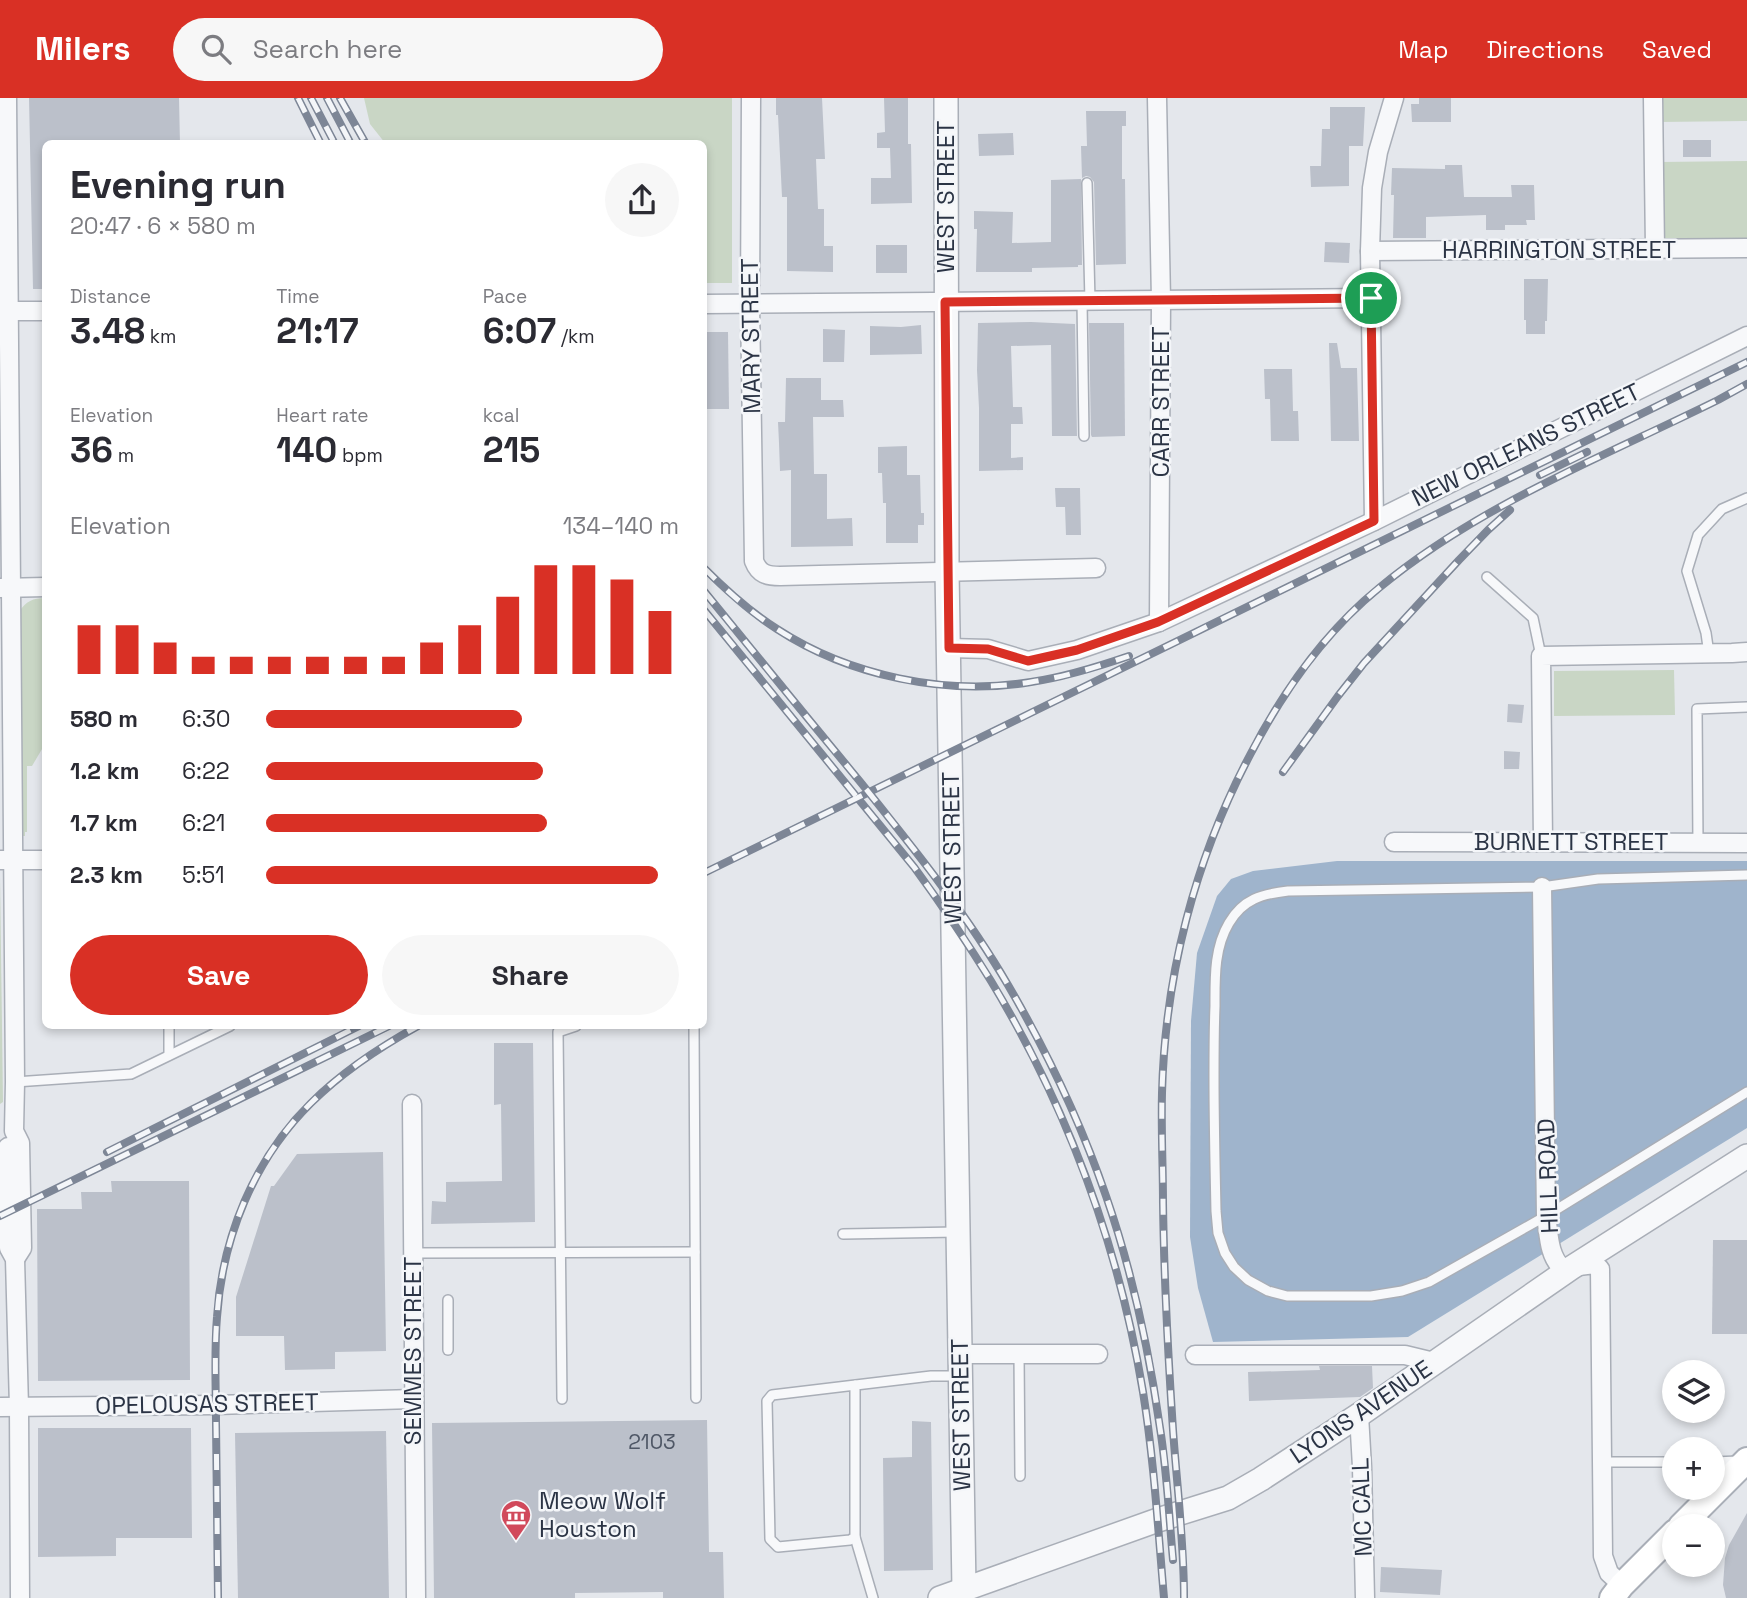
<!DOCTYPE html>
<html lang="en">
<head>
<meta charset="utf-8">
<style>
	:root { --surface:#fff; --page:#f7f7f7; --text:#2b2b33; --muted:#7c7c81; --accent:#d93025 }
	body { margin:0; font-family:"Space Grotesk",sans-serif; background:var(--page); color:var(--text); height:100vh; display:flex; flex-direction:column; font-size:26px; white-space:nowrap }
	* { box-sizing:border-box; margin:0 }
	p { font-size:23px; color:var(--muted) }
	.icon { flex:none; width:38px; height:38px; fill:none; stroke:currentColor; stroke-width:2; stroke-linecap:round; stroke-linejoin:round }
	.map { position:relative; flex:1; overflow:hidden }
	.panel { position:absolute; left:42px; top:42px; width:665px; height:889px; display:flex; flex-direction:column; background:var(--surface); border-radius:10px; box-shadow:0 4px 10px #0003 }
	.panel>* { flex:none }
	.fabs { position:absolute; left:1662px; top:1262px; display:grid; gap:14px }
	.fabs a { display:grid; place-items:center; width:63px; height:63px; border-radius:50%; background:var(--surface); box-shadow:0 4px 10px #0003; font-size:35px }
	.pin { position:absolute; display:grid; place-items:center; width:60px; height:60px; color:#fff; margin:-30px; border:4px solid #fff; border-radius:50%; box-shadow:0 2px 7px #0007 }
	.round { display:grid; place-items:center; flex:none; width:74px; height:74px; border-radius:37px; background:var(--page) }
	.headline { display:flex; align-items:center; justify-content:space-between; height:119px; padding:0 28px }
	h1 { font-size:38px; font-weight:700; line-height:52px }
	.metrics { display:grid; grid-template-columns:repeat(3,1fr); gap:10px; height:119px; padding:7px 28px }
	.metrics div { display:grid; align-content:center }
	.metrics b { font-size:35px; font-weight:700 }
	.metrics small { font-size:19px; font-weight:400 }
	.metrics p { font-size:19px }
	.chart { height:196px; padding:14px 28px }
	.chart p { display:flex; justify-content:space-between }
	.chart svg { width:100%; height:126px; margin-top:7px; stroke:var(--accent); stroke-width:6 }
	.button { display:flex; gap:14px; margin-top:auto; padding:14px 28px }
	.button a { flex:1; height:80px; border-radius:42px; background:var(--accent); color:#fff; font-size:28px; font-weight:700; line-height:80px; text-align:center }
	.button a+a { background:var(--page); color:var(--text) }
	ul { padding:0 28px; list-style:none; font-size:23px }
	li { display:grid; grid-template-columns:112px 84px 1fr; align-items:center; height:52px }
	li i { height:18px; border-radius:9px; background:var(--accent) }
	header { display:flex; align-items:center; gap:42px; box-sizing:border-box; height:98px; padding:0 35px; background:var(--accent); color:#fff }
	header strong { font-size:33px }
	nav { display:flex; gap:38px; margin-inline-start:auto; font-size:24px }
	.search { width:490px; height:63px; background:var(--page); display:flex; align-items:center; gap:18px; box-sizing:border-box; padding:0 24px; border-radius:38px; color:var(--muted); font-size:26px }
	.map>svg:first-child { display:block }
	.green { fill:#c9d6c5 }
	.water { fill:#9fb4cc }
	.building { fill:#bbc0ca }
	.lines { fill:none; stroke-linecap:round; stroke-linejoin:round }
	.service-casing { stroke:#a9aeb7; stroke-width:12 }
	.minor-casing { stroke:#a9aeb7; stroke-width:21 }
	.tertiary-casing { stroke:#a9aeb7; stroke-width:26 }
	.secondary-casing { stroke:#a9aeb7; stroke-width:28 }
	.service { stroke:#f7f8fa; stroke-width:9 }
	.minor { stroke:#f7f8fa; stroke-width:18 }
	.tertiary { stroke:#f7f8fa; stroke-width:23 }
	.secondary { stroke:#fff; stroke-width:24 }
	.rail-casing { stroke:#7d8696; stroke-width:8 }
	.rail { stroke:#f4f6f9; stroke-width:5; stroke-dasharray:16; stroke-linecap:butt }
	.route-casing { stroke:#fff; stroke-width:14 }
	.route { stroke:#d93025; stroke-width:9 }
	.labels { text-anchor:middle; stroke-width:5; stroke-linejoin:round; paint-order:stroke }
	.number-label { font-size:21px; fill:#4f5766 }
	.street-label { font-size:24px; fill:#2b3445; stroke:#f4f6f9 }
	.poi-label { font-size:24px; fill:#2b3445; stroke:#f4f6f9; text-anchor:start }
</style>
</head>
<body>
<header>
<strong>Milers</strong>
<div class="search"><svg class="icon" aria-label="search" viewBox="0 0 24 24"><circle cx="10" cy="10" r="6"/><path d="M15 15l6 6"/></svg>Search here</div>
<nav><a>Map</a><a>Directions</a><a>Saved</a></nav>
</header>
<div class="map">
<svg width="1747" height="1500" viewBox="0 0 1747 1500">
	<rect width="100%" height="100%" fill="#e4e7ec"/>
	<g class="green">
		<path d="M364 0H732V185H704V46L385 45 370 26Z"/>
		<path d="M1658 0H1747V23L1659 24Z"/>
		<path d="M1747 63V140L1666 141 1660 135V64Z"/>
		<path d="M45 500V646L32 668H27V734H25V738H20L19 514C26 503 33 500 45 500Z"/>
		<path d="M1674 572 1675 617 1554 618V573Z"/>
		<path d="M0 778 3 1004 0 1006Z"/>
	</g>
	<path class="water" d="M1337 763H1747V1030L1408 1239 1213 1244 1198 1190 1190 1139 1191 923 1197 855 1217 798 1231 781 1253 773Z"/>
	<g class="building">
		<path d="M29 0H179L180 46H46V191H33Z"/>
		<path d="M776 0H822L825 61H816L818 111H824V148H833V174L787 173V99H782L778 17H776Z"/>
		<path d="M884 0H908V46H911L912 105 871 106V80H891L890 50H877V35L885 34Z"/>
		<path d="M1419 0H1451V24H1412L1411 6H1419Z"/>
		<path d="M1330 9H1365L1363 48H1349V88L1311 89 1310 68H1321L1322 31H1330Z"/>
		<path d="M1086 13H1126V28H1122V81H1125L1126 166 1096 167 1094 84 1090 79 1086 78 1082 80 1081 48H1087Z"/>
		<path d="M1013 35 1014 57 979 58 978 36Z"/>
		<rect x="1683" y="42" width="28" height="17"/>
		<path d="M1445 67H1462L1464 99H1512L1511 87H1534L1535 122H1526L1527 127H1505V132H1486V117L1426 119V140H1393L1394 97H1391L1392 70 1445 71Z"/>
		<path d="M1081 81 1082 167H1078V169L1032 170V174H976L977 131H974V113L1013 114 1012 145 1051 144V82Z"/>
		<path d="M1325 144 1350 145 1349 165 1324 164Z"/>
		<rect x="876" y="147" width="31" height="28"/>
		<path d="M1524 181H1548L1547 223H1545V236H1526V222H1524Z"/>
		<path d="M1031 224 1075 226 1077 338H1052L1051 247 1011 248 1013 309H1022L1023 326H1011V360L1023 359V372L979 373V310L977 272 978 225Z"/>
		<path d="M1089 225H1124L1125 338 1092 339 1091 337Z"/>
		<path d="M921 227 922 256 870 257V228L901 229Z"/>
		<path d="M823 231 845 232 844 264H823Z"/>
		<path d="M704 234H728L729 311H704Z"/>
		<path d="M1329 245H1337L1341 270H1357L1359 343H1331Z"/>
		<path d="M1264 271H1292L1293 313H1298L1299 343H1271L1270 301H1265Z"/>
		<path d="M786 280H821V302H843L844 319H813L814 376H827V421L852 420 853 448 791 449V372L780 373 779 345 778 324H785Z"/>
		<path d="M907 348V377H920L921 415H924V427H918V445H886V405H883L882 375H878V349Z"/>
		<path d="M1055 390H1080L1081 437H1066L1065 409H1056Z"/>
		<path d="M1508 606 1524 607 1522 625 1507 624Z"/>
		<path d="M1504 653 1520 654 1519 671H1504Z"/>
		<path d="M494 945H533L535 1124 431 1126 432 1103 446 1104V1084L502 1083 501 1006 494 1007Z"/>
		<path d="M383 1054 386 1253 335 1254V1271L285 1272 284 1238H236V1199L271 1088H274L297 1056Z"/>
		<path d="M111 1083H189L190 1282 38 1283 37 1111H82L81 1094H112Z"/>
		<path d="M1713 1142H1747V1236H1712Z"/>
		<path d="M1319 1268H1372L1373 1290 1360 1299 1249 1303 1248 1274 1320 1272Z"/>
		<path d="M707 1322 709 1454H723L724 1500H663V1494L575 1495V1500H434L432 1325Z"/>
		<path d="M912 1323 931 1324 933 1472 884 1473 883 1360 912 1359Z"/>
		<path d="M38 1330H191L192 1440H116V1458L38 1459Z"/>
		<path d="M386 1333 389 1500H238L235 1335Z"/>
		<path d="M1747 1415V1500H1726L1723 1487 1725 1460 1729 1447Z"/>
		<path d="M1381 1469 1442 1472 1440 1497 1380 1494Z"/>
	</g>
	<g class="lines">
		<g class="service-casing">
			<g id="service">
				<path d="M1087 85 1090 203"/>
				<path d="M1082 203 1084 338"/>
				<path d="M1487 479 1533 520 1541 558"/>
				<path d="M1709 556 1706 535 1687 473 1698 437 1722 411 1747 400"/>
				<path d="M1698 745 1697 611 1747 609"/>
				<path d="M1747 777 1598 781 1542 789 1288 793C1262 796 1243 801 1229 825 1214 850 1215 880 1215 908 1214 932 1214 955 1214 978 1214 1023 1215 1068 1216 1113L1218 1135 1225 1155 1234 1169 1248 1182 1268 1193 1287 1198H1371L1402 1193 1429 1184 1546 1118 1747 994"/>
				<path d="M169 928V957"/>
				<path d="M694 928 696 1300"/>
				<path d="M15 984 131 976 230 928"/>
				<path d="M843 1136 957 1134"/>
				<path d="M413 1155 695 1154"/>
				<path d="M448 1202V1252"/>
				<path d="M1019 1256 1020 1378"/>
				<path d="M855 1287V1439L850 1442 778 1449 770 1441 767 1303 772 1297 931 1278H959"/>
				<path d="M562 1301 558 934 576 928"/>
				<path d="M1602 1364H1675"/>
				<path d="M1713 1364 1739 1363"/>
				<path d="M855 1439 873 1500"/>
			</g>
		</g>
		<g class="minor-casing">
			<g id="minor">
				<path d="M7 0 15 984 14 1033 20 1045 22 1150 15 1161"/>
				<path d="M751 0 750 206 754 463C759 476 767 478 780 478L1096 470"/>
				<path d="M1157 0 1161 202 1159 524"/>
				<path d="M1653 0 1655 151"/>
				<path d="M1370 153 1747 150"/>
				<path d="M704 206 1371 200"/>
				<path d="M0 213H46"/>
				<path d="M1374 423 1370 153 1372 90 1378 54 1394 0"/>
				<path d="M0 490 46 489"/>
				<path d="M949 550 988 551 1028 563 1077 552 1159 524 1374 423 1747 238"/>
				<path d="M1394 744 1747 745"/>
				<path d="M1543 744 1541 558 1732 555 1747 554"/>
				<path d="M0 762H46"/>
				<path d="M1542 789 1546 1118C1549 1135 1548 1157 1562 1170L1595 1166 1600 1171 1603 1458 1609 1475 1622 1487"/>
				<path d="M412 1006 416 1500"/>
				<path d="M8 1049 9 1150 15 1161 19 1309 20 1500"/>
				<path d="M960 1256H1098"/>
				<path d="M1195 1257H1405L1434 1264"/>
				<path d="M0 1309 216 1307 413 1301"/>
				<path d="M1359 1317 1362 1369 1365 1500"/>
			</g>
		</g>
		<g class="tertiary-casing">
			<g id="tertiary">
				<path d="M946 0 947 473 964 1491"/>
				<path d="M940 1500 1158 1422 1228 1400 1261 1381 1359 1317 1571 1170 1747 1058"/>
			</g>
		</g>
		<g class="secondary-casing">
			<g id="secondary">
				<path d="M1681 1428 1747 1362"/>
				<path d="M1612 1500 1622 1487 1675 1434"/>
			</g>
		</g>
		<use href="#service" class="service"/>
		<use href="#minor" class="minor"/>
		<use href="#tertiary" class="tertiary"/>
		<use href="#secondary" class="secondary"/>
		<g class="rail-casing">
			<g id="rail">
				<path d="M298 0 321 46"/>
				<path d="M311 0 335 46"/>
				<path d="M327 0 351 46"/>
				<path d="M340 0 366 46"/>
				<path d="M1540 377 1587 354"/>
				<path d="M704 470C726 492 750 514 777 531 849 578 946 598 1031 584 1065 579 1097 569 1129 558"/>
				<path d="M704 493C756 557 809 622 862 686 914 751 966 815 1008 887 1047 954 1081 1025 1106 1098 1132 1173 1149 1252 1160 1330 1167 1374 1169 1418 1173 1462"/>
				<path d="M704 512 914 769C941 806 967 844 991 883 1067 1009 1119 1149 1143 1294 1154 1362 1158 1431 1164 1500"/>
				<path d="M1283 674 1338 598 1364 565 1459 462 1488 432 1510 412"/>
				<path d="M704 775 1747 264"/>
				<path d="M107 1054 359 928"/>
				<path d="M0 1118 389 928"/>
				<path d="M218 1500C217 1442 217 1383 216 1325 216 1290 214 1254 217 1219 222 1140 254 1061 311 1005 342 974 380 949 418 928"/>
				<path d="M1184 1500C1184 1444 1177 1388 1173 1332 1168 1256 1164 1181 1163 1105 1163 1068 1161 1031 1162 995 1165 877 1195 761 1250 657 1282 595 1325 534 1379 490 1479 407 1603 359 1718 302L1747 286"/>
			</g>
		</g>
		<use href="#rail" class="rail"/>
	</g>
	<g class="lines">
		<g class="route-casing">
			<path id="route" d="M1371 200 1374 423 1158 524 1077 552 1028 563 988 551 949 550 945 204Z"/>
		</g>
		<use href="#route" class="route"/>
	</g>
	<defs>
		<g id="museum-pin" transform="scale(1.575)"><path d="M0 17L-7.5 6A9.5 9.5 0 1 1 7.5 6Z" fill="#d1495b" stroke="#f4f6f9"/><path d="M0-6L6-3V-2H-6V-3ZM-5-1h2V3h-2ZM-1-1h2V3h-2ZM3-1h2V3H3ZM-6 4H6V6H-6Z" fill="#fff"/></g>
	</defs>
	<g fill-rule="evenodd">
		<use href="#museum-pin" x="516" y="1417"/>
	</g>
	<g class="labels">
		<g class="number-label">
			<text x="652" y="1351">2103</text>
		</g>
		<g class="street-label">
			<text transform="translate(946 99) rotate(-90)" y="8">WEST STREET</text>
			<text x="1559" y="160">HARRINGTON STREET</text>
			<text transform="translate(751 238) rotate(-91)" y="8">MARY STREET</text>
			<text transform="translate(1161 304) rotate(-90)" y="8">CARR STREET</text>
			<text transform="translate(1526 347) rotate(-26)" y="8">NEW ORLEANS STREET</text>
			<text x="1571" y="752">BURNETT STREET</text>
			<text transform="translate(952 750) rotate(-91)" y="8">WEST STREET</text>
			<text transform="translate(1548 1078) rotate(-92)" y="8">HILL ROAD</text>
			<text transform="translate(413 1253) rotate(-90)" y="8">SEMMES STREET</text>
			<text transform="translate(207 1306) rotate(-1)" y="8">OPELOUSAS STREET</text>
			<text transform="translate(1361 1314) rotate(-34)" y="8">LYONS AVENUE</text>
			<text transform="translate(961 1317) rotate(-91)" y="8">WEST STREET</text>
			<text transform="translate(1362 1409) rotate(-92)" y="8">MC CALL</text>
		</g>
		<g class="poi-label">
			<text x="539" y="1411">Meow Wolf<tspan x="539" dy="28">Houston</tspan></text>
		</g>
	</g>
</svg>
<div class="fabs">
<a><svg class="icon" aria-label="layers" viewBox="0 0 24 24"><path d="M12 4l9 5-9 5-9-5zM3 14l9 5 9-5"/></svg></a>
<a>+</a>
<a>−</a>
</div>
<div class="pin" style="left:1371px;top:200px;background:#1e9e55"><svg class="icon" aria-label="arrive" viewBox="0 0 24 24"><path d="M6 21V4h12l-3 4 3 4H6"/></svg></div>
<section class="panel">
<div class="headline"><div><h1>Evening run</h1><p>20:47 · 6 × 580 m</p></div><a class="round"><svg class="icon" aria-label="share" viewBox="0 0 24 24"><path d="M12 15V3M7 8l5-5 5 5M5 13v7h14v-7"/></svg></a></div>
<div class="metrics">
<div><p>Distance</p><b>3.48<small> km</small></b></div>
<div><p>Time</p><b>21:17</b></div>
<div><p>Pace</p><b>6:07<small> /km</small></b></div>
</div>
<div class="metrics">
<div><p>Elevation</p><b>36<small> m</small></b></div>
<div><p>Heart rate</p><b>140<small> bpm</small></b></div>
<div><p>kcal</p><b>215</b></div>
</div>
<div class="chart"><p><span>Elevation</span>134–140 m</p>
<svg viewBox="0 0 160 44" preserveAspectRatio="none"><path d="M5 44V27M15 44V27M25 44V33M35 44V38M45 44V38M55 44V38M65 44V38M75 44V38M85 44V38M95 44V33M105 44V27M115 44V17M125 44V6M135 44V6M145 44V11M155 44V22"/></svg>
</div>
<ul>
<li><b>580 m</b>6:30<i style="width:62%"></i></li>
<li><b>1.2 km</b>6:22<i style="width:67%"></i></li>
<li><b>1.7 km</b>6:21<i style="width:68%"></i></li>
<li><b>2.3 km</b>5:51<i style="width:95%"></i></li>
</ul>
<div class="button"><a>Save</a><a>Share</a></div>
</section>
</div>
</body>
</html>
